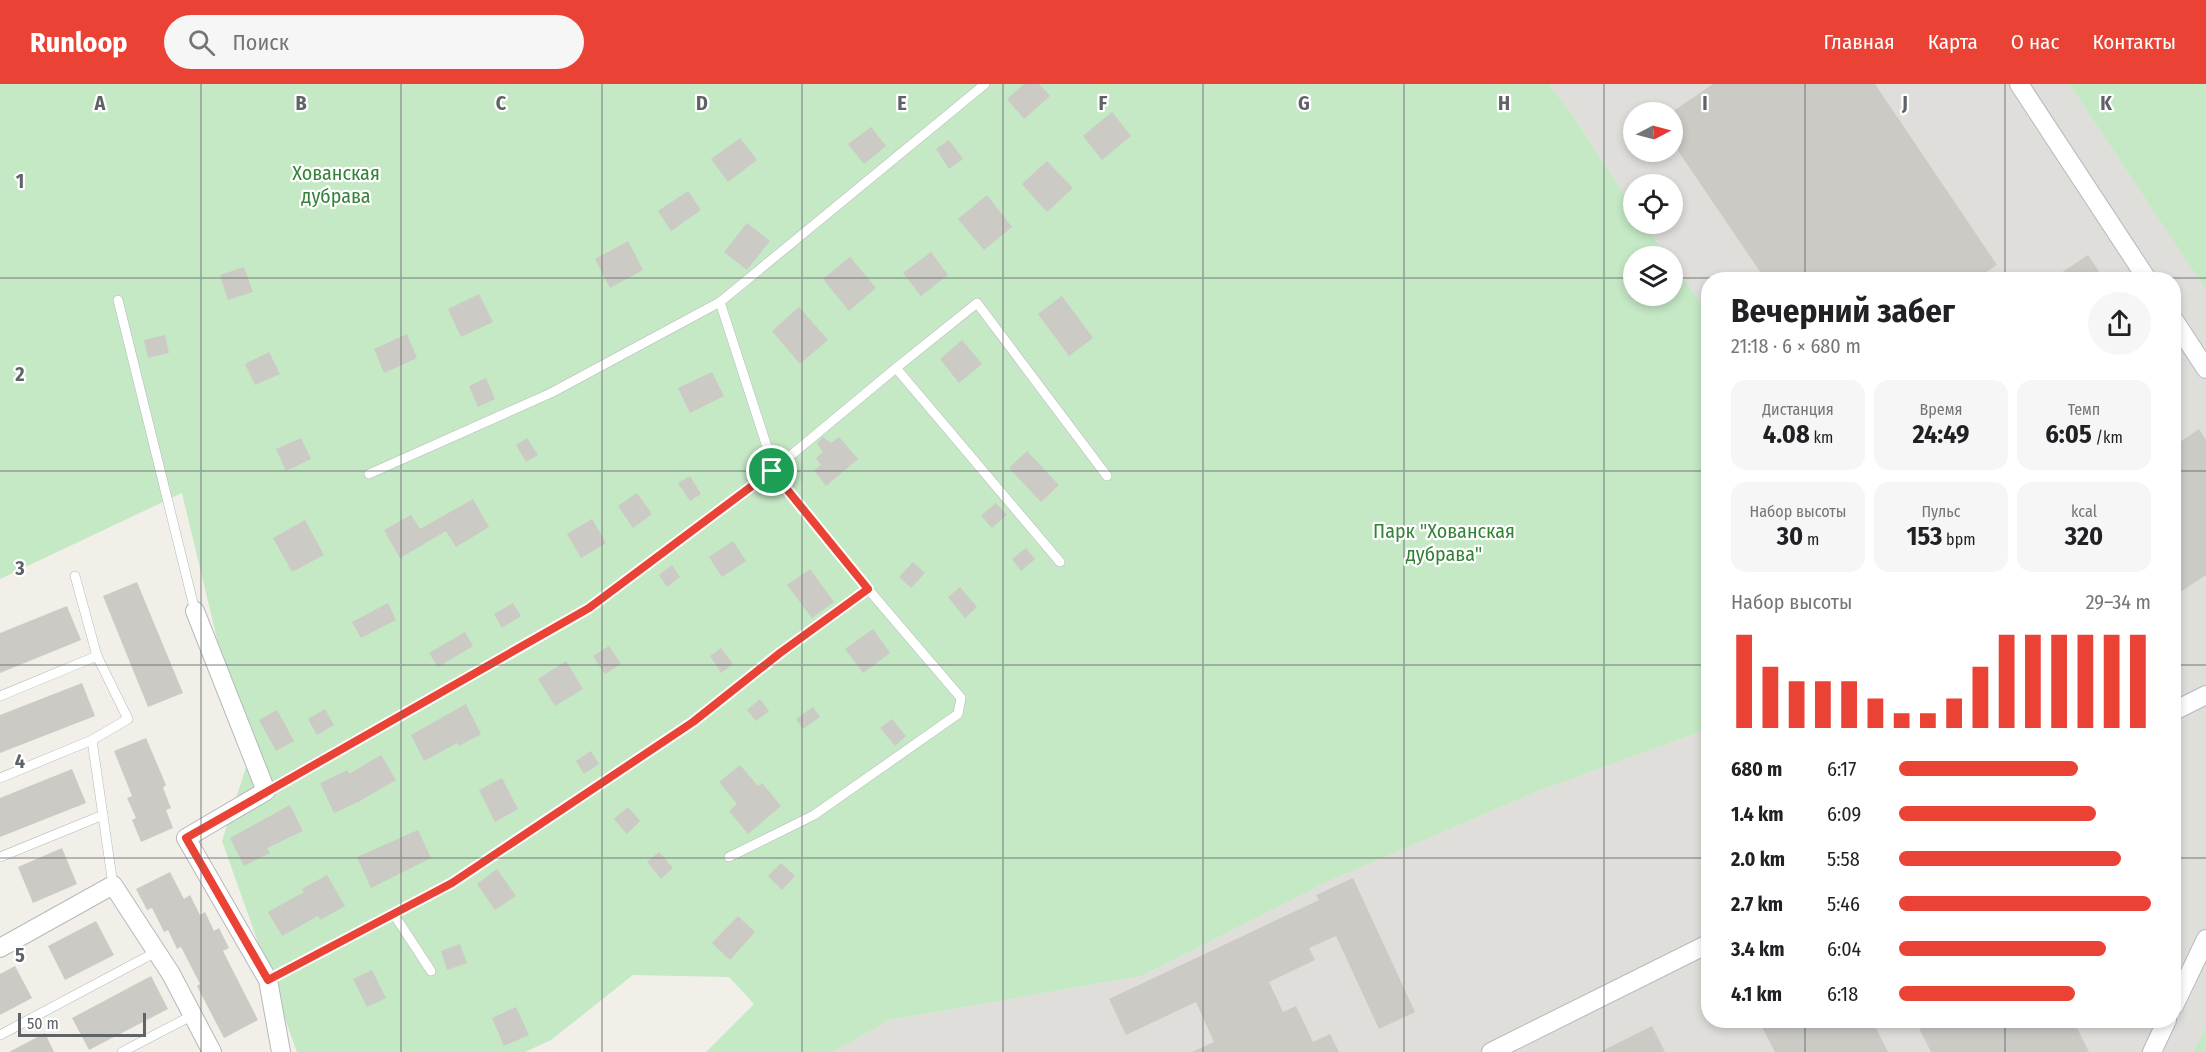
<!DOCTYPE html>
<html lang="ru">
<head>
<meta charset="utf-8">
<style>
	:root { --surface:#fff; --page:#f6f6f6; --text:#202124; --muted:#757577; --accent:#ea4335 }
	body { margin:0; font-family:"Fira Sans Condensed",sans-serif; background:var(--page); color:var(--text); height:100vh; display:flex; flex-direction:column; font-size:22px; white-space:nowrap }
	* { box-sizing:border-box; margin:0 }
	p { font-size:20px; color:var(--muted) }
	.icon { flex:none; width:33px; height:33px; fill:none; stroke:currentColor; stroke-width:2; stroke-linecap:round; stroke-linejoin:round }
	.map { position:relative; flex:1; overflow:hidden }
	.sheet { position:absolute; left:1701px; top:188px; width:480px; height:756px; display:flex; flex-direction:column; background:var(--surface); border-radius:24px; box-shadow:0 3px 9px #0003 }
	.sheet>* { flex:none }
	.needle { width:39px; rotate:84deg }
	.controls { position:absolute; left:1623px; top:18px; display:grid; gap:12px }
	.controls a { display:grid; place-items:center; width:60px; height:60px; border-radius:50%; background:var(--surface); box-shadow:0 3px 9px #0003; font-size:30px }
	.scale { position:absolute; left:18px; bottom:15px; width:128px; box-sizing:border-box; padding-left:6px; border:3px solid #5f6368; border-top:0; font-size:16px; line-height:21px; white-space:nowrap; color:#5f6368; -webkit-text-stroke:4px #fff; paint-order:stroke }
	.pin { position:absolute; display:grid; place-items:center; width:51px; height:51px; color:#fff; margin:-26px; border:3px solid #fff; border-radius:50%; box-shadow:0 2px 6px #0007 }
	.round { display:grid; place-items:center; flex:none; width:63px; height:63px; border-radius:32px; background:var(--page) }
	.headline { display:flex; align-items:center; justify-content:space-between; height:102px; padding:0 30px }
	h1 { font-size:33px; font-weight:700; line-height:45px }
	.metrics { display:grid; grid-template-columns:repeat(3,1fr); gap:9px; height:102px; padding:6px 30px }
	.metrics div { display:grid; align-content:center; border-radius:15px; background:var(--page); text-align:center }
	.metrics b { font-size:26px; font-weight:700 }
	.metrics small { font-size:16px; font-weight:400 }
	.metrics p { font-size:16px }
	.chart { height:168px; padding:12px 30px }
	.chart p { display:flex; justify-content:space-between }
	.chart svg { width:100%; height:108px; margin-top:6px; stroke:var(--accent); stroke-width:6 }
	ul { padding:0 30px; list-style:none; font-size:20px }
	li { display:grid; grid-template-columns:96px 72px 1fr; align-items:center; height:45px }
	li i { height:15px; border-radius:8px; background:var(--accent) }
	header { display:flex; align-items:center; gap:36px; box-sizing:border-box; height:84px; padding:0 30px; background:var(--accent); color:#fff }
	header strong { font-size:28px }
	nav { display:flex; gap:33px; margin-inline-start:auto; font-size:21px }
	.search { width:420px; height:54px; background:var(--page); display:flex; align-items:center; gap:15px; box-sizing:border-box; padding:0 21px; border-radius:33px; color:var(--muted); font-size:22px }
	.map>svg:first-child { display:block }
	.industrial { fill:#e0deda; fill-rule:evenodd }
	.green { fill:#c5e8c5 }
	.building { fill:#cccac5 }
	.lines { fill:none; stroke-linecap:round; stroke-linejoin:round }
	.lane-casing { stroke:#b5b8bc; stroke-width:10 }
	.street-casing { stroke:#b5b8bc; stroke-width:20 }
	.lane { stroke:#fff; stroke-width:9 }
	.street { stroke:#fff; stroke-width:18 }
	.route-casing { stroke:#fff; stroke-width:12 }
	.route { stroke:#ea4335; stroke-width:8 }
	.grid { fill:none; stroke:#5f6368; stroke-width:1.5; stroke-opacity:0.55 }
	.labels { text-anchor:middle; stroke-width:4.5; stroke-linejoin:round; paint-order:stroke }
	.park-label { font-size:20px; fill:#348238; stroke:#fff }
	.grid-label { font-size:20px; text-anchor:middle; font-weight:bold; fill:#5f6368; stroke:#fff; stroke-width:4.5; stroke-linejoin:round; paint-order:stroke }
</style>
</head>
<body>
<header>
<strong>Runloop</strong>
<div class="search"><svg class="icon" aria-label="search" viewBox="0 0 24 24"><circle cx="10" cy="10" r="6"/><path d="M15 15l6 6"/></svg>Поиск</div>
<nav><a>Главная</a><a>Карта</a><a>О нас</a><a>Контакты</a></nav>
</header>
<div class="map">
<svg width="2206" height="968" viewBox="0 0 2206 968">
	<rect width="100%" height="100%" fill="#f1efe8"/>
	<path class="industrial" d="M1549 0H2069L2206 206V942L2193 968H833L890 936 1142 892 1329 797 1536 708 1708 645V936H2174V195H1708V229L1673 180 1672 172H1667L1644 140H1672V100H1634L1633 124 1574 33ZM1634 28H1672V68H1634Z"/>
	<g class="green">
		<path d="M0 0H1549L1574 33 1633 124 1634 140H1644L1667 172H1634V212H1672L1673 180 1708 229V645L1536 708 1329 797 1142 892 890 936 833 968H706L754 920 729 893 633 891 551 956 525 968H297L222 757 247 680 182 409 0 495Z"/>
		<path d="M2069 0H2206V206Z"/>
		<path d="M2206 942V968H2193Z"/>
	</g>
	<g class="building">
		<path d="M1024 0H1039L1050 12 1024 35 1007 15Z"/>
		<path d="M1713 0H1875L1997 181 1976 195H1765L1672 58V28Z"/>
		<path d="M1112 28 1131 52 1102 76 1083 52Z"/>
		<path d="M871 43 886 62 864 80 848 60Z"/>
		<path d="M740 54 757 76 728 98 711 75Z"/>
		<path d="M949 56 963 75 949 85 936 65Z"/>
		<path d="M1047 77 1073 104 1047 128 1022 100Z"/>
		<path d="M688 107 701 126 671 147 658 127Z"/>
		<path d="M987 111 1012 143 984 166 958 135Z"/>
		<path d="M747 139 770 157 747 186 724 168Z"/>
		<path d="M628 157 643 186 610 204 595 175Z"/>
		<path d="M931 168 948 191 921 212 903 189Z"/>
		<path d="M2088 171 2104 195H2052Z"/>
		<path d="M850 173 876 204 849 227 823 195Z"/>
		<path d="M244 183 253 208 228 216 220 191Z"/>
		<path d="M479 210 493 238 461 253 448 225Z"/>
		<path d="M1062 212 1093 254 1069 272 1038 230Z"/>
		<path d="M799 223 828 256 800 280 772 247Z"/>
		<path d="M407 250 417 274 384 289 374 265Z"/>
		<path d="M165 251 169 269 148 274 144 256Z"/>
		<path d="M962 256 982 280 959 299 940 275Z"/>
		<path d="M269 268 280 290 255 301 245 280Z"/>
		<path d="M712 288 724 312 690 329 678 304Z"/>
		<path d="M486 294 495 315 478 323 469 302Z"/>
		<path d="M2199 345 2206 356V491L2174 512V362Z"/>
		<path d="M823 353 831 359 839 353 858 375 826 402 814 386 821 381 816 374 823 368 817 359Z"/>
		<path d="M301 354 311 375 286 387 276 365Z"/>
		<path d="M527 354 538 371 526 378 516 361Z"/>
		<path d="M1027 367 1059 401 1041 418 1009 384Z"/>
		<path d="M690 392 701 410 690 417 678 399Z"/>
		<path d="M637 409 652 430 633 444 618 422Z"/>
		<path d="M473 415 489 443 456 463 446 447 400 474 384 446 411 431 420 445Z"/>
		<path d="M996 419 1007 431 992 444 981 432Z"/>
		<path d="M592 435 606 459 581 474 567 450Z"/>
		<path d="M305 436 324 471 292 488 273 454Z"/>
		<path d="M733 457 746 477 722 493 709 473Z"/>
		<path d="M1026 464 1035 475 1021 487 1012 475Z"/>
		<path d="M913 478 925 489 911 504 899 493Z"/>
		<path d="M672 481 680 493 667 503 659 491Z"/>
		<path d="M810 485 834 518 812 534 787 501Z"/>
		<path d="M137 498 183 609 148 623 103 512Z"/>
		<path d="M960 503 977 523 965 534 948 513Z"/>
		<path d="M388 519 396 536 361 554 352 538Z"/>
		<path d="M513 519 521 532 502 544 494 530Z"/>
		<path d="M67 522 81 556 0 589V549Z"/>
		<path d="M873 545 890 569 863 589 845 565Z"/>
		<path d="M465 548 473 562 438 583 429 569Z"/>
		<path d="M609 562 621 580 605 590 593 572Z"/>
		<path d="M721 564 733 580 721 589 710 572Z"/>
		<path d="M566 577 583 605 555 622 538 595Z"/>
		<path d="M82 599 95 632 0 669V631Z"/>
		<path d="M760 615 769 627 756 637 747 626Z"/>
		<path d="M466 620 481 650 459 662 457 659 424 677 411 651Z"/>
		<path d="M813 623 820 633 803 645 796 635Z"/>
		<path d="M325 625 334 641 317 651 308 635Z"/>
		<path d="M277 626 294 657 276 667 259 636Z"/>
		<path d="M892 635 906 652 895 662 880 644Z"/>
		<path d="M146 654 166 701 163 704 171 724 166 726 173 744 141 758 132 736 136 734 127 714 132 712 114 667Z"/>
		<path d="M591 667 599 680 584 690 576 677Z"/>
		<path d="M381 671 396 696 358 718 334 729 320 699 348 686 349 690Z"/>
		<path d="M740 681 758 702 762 699 781 722 748 750 729 727 737 720 719 698Z"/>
		<path d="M72 685 86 719 0 753V714Z"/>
		<path d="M502 694 518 725 495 738 479 706Z"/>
		<path d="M290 721 303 747 267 764 270 769 244 782 230 754Z"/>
		<path d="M628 723 640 737 627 750 614 735Z"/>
		<path d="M418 746 431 774 371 804 357 773Z"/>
		<path d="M62 764 77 800 33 819 18 783Z"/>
		<path d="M659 768 673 784 661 795 647 778Z"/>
		<path d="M781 779 795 792 782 806 768 792Z"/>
		<path d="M497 785 516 812 495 826 477 800Z"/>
		<path d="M170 788 184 815 190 811 200 831 205 828 214 847 219 844 229 864 223 867 258 936 224 954 197 902 200 900 181 863 177 865 168 846 164 848 152 824 147 826 136 805Z"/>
		<path d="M327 791 345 822 320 836 318 832 282 852 268 828 304 808 302 805Z"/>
		<path d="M1353 794 1415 928 1379 945 1336 852 1309 864 1315 876 1269 898 1283 928 1296 922 1313 958 1330 950 1339 968H1192L1214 958 1196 918 1126 951 1109 915 1319 816 1316 811Z"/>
		<path d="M738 832 755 848 730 876 712 859Z"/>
		<path d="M96 837 114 871 65 896 48 862Z"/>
		<path d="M460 860 467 879 447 886 441 867Z"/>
		<path d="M15 882 32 914 0 931V890Z"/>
		<path d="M372 886 386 914 367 923 353 895Z"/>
		<path d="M151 892 168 925 89 966 72 934Z"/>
		<path d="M516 923 529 951 504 962 492 934Z"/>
		<path d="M1758 936H1872L1888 968H1775Z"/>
		<path d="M1915 936H2073L2089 968H1931Z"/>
		<path d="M1652 942 1665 968H1600Z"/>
		<path d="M45 949 54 968H9Z"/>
	</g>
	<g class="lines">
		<g class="lane-casing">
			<g id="lane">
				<path d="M118 216 195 527"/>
				<path d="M896 284 1060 478"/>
				<path d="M369 390 551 309 720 218"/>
				<path d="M75 492 97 572"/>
				<path d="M0 612 97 572 128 635 92 656 113 801"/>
				<path d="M0 694 92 656"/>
				<path d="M266 707 589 524 772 387 896 284 977 219 1107 392"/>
				<path d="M0 773 103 731"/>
				<path d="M729 773 814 731 958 630 961 614 868 505 772 387 769 369 720 218 985 0"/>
				<path d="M393 829 431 887"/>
				<path d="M268 896 452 799 693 638 780 569 868 505"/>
				<path d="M0 951 156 868"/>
				<path d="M122 968 193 931"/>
			</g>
		</g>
		<g class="street-casing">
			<g id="street">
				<path d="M2019 0 2147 195"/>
				<path d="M2174 236 2206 285"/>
				<path d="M195 527 266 707 186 754 268 896 281 968"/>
				<path d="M2174 627 2206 611"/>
				<path d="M0 864 113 801 171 890 212 968"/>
				<path d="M2174 922 2206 855"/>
				<path d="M1491 968 1708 860"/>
				<path d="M2152 968 2167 936"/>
			</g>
		</g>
		<use href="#lane" class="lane"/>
		<use href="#street" class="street"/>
	</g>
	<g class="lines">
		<g class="route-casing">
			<path id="route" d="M772 387 868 505 780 569 693 638 452 799 268 896 186 754 589 524Z"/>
		</g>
		<use href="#route" class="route"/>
	</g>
	<path class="grid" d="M201 0V968M401 0V968M602 0V968M802 0V968M1003 0V968M1203 0V968M1404 0V968M1604 0V968M1805 0V195M2005 0V195M0 194H1634M1672 194H2206M0 387H1708M2174 387H2206M0 581H1708M2174 581H2206M0 774H1708M2174 774H2206M1805 936V968M2005 936V968"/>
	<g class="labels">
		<g class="park-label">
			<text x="336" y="96">Хованская<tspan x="336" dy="23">дубрава</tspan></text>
			<text x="1444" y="454">Парк "Хованская<tspan x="1444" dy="23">дубрава"</tspan></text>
		</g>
	</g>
	<g class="grid-label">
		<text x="100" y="26">A</text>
		<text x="301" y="26">B</text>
		<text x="501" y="26">C</text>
		<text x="702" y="26">D</text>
		<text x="902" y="26">E</text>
		<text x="1103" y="26">F</text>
		<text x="1304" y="26">G</text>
		<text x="1504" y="26">H</text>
		<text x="1705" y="26">I</text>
		<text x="1905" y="26">J</text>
		<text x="2106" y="26">K</text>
		<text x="20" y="104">1</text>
		<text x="20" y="297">2</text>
		<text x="20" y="491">3</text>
		<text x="20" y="684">4</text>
		<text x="20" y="878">5</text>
	</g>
</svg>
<div class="controls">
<a><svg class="needle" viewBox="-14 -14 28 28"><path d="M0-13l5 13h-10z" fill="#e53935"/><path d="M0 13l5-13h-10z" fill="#757577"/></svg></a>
<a><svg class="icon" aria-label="locate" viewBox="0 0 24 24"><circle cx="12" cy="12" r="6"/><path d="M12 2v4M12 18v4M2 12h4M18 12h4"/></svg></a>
<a><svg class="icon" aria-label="layers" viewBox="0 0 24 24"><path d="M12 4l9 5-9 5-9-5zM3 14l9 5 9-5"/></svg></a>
</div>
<div class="scale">50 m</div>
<div class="pin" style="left:772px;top:387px;background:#1e9e55"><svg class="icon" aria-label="arrive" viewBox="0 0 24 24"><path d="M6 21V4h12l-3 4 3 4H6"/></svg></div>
<section class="sheet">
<div class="headline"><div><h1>Вечерний забег</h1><p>21:18 · 6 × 680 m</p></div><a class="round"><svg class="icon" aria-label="share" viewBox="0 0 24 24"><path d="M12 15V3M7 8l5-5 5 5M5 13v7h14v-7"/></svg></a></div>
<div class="metrics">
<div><p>Дистанция</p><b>4.08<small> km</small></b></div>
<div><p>Время</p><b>24:49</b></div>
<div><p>Темп</p><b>6:05<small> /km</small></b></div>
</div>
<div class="metrics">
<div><p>Набор высоты</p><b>30<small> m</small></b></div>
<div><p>Пульс</p><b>153<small> bpm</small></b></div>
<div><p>kcal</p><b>320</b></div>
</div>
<div class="chart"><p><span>Набор высоты</span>29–34 m</p>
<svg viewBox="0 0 160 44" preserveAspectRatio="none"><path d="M5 44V6M15 44V19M25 44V25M35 44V25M45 44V25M55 44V32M65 44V38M75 44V38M85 44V32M95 44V19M105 44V6M115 44V6M125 44V6M135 44V6M145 44V6M155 44V6"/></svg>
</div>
<ul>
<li><b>680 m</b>6:17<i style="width:71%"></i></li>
<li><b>1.4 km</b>6:09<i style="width:78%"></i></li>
<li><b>2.0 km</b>5:58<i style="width:88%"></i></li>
<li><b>2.7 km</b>5:46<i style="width:100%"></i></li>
<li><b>3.4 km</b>6:04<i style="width:82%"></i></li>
<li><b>4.1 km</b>6:18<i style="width:70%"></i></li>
</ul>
</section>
</div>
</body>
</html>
